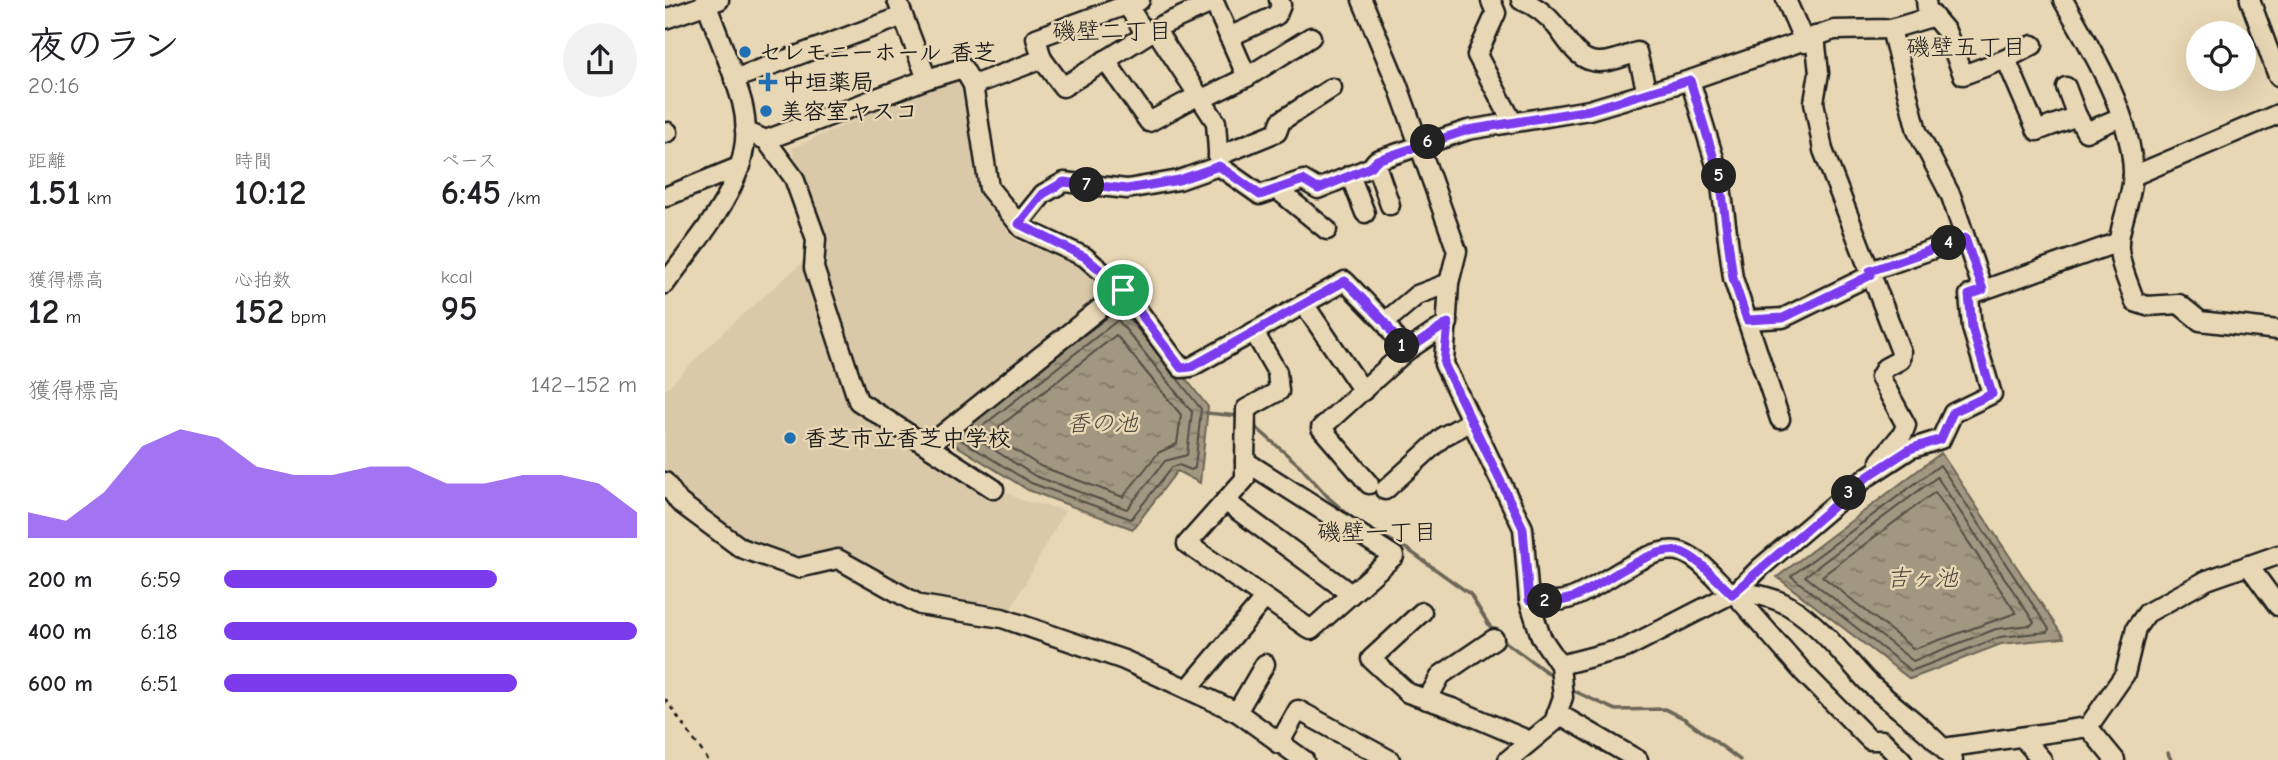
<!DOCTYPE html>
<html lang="ja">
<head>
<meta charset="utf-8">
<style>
	:root { --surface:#fff; --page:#f2f2f2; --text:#202124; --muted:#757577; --accent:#7c3aed }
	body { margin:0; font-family:"Comic Neue","Klee One",sans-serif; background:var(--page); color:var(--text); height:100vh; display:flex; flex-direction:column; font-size:26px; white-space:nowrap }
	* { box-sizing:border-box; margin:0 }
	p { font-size:23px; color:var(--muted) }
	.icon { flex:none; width:38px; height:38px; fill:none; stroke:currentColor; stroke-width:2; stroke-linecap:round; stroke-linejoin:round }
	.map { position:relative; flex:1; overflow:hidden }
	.sheet { display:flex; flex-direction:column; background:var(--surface); width:665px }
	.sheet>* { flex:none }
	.tools { position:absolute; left:1521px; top:21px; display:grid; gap:14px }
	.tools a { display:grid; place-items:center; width:70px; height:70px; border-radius:50%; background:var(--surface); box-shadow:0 7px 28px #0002; font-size:35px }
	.pin { position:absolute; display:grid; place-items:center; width:60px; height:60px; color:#fff; margin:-30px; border:4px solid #fff; border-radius:50%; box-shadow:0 2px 7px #0007 }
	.km { position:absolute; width:35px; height:35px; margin:-18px; border-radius:50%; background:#222; color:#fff; font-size:19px; line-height:35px; text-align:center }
	.round { display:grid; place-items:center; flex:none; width:74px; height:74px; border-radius:37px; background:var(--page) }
	.overview { display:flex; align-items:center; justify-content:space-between; height:119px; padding:0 28px }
	h1 { font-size:38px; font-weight:800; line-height:52px }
	.metrics { display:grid; grid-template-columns:repeat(3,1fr); gap:10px; height:119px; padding:7px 28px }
	.metrics div { display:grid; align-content:center }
	.metrics b { font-size:35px; font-weight:800 }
	.metrics small { font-size:19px; font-weight:400 }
	.metrics p { font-size:19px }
	.chart { height:196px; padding:14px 28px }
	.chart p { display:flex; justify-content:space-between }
	.chart svg { width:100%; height:126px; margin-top:7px; fill:var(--accent); opacity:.7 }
	ul { padding:0 28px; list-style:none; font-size:23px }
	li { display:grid; grid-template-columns:112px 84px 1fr; align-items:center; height:52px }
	li i { height:18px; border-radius:9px; background:var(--accent) }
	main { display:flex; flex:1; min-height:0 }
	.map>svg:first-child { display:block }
	.built { fill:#d9c9a9 }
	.water { fill:url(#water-ripples); stroke:#6c6658; stroke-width:2 }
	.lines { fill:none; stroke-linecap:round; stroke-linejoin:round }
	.shore { stroke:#524d44; stroke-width:2 }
	.stream { stroke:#6c6658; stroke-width:3.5 }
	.minor-casing { stroke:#1c1c1c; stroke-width:23 }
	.path { stroke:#1c1c1c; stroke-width:2.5; stroke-dasharray:5 5; stroke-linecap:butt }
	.minor { stroke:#e8d7b4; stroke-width:18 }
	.route-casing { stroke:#fff; stroke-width:14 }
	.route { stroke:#7c3aed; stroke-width:9 }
	.poi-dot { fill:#1f6fb2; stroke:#e8d7b4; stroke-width:2.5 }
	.labels { text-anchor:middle; stroke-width:5; stroke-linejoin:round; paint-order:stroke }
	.poi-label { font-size:23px; font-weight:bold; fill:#1c1c1c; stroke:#e8d7b4; text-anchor:start }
	.neighbourhood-label { font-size:24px; fill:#1c1c1c; stroke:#e8d7b4 }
	.water-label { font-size:24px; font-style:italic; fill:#4b473f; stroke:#e8d7b4 }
</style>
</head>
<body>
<main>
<section class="sheet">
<div class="overview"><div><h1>夜のラン</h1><p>20:16</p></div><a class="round"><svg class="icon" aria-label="share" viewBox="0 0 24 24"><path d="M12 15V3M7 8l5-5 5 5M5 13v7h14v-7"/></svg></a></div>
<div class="metrics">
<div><p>距離</p><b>1.51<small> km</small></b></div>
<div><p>時間</p><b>10:12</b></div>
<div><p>ペース</p><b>6:45<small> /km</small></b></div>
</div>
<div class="metrics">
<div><p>獲得標高</p><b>12<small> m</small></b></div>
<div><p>心拍数</p><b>152<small> bpm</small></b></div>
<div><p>kcal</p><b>95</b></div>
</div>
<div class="chart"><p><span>獲得標高</span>142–152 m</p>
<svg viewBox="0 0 160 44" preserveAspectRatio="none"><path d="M0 44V35L10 38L20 28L30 12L40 6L50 9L60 19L70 22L80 22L90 19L100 19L110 25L120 25L130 22L140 22L150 25L160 35V44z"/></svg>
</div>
<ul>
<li><b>200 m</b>6:59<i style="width:66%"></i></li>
<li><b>400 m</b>6:18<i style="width:100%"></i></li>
<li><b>600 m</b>6:51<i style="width:71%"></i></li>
</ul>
</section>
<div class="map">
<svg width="1613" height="760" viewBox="0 0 1613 760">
	<defs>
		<pattern id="water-ripples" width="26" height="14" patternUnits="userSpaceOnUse" patternTransform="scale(1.75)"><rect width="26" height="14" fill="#a29780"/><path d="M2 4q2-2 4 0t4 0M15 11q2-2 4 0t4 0" fill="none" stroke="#837a68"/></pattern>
	</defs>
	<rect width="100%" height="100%" fill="#e8d7b4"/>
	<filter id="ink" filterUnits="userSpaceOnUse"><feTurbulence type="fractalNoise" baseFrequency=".0143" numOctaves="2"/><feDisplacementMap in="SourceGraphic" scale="14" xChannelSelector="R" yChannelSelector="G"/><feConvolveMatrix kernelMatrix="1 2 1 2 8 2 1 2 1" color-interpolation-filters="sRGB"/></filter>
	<g filter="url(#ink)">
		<g class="built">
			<path d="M294 75 302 99 316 194 353 241 409 262 449 291 265 438 196 395 155 263 154 233 127 148Z"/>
			<path d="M145 256 186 401 355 500 400 510 346 609 266 600 178 552 133 560 87 541 65 536 15 496 0 475V390L58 332Z"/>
		</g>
		<g class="water">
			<path d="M457 297 543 407 535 483 512 471 468 529 363 490 276 436Z"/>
			<path d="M1276 453 1399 638 1336 644 1245 679 1112 577Z"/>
		</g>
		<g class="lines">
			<g class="shore">
				<path d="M453 320 527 412 522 455 500 461 462 509 370 476 306 435Z"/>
				<path d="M451 335 516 415 512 444 493 453 458 497 375 466 325 434Z"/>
				<path d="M415 338 455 308 485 344"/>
				<path d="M291 437 366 483 466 519 507 467 514 465 526 470 530 468 536 409 511 377"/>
				<path d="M1275 465 1384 629 1382 632 1335 637 1246 671 1126 576Z"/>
				<path d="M1272 477 1369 622 1366 625 1331 629 1248 661 1140 576Z"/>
				<path d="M1270 492 1351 613 1249 649 1157 576Z"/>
			</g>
			<g class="stream">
				<path d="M541 413 574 416"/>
				<path d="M587 424 634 465 664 498 693 523 742 549 805 594 829 633"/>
				<path d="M835 638 891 679"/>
				<path d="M902 688 951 710 1000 709 1020 719 1075 760"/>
				<path d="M1503 753 1506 760"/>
			</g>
			<g class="minor-casing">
				<g id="minor">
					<path d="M475 0 371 38 377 59 308 85 324 188 357 228 420 257 458 290 516 368 526 367 680 281 720 322 740 352 783 323"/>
					<path d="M697 0 733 86 792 251 784 283 779 364 858 528 864 600 876 637 895 665 898 697 889 722 843 760"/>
					<path d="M856 0C869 5 882 15 891 26 903 40 913 63 935 62 947 62 961 56 972 52L982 93"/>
					<path d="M1121 0 1140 43"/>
					<path d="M1398 0C1426 48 1467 116 1468 172 1468 195 1457 218 1454 240 1452 260 1464 284 1470 302L1482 306 1514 304 1535 321 1613 330"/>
					<path d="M1585 0 1613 76"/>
					<path d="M826 1 831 13 812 55 847 121"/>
					<path d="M462 5 481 34"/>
					<path d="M1265 12 1281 31 1298 75 1341 59 1372 131 1412 116 1421 132 1456 117"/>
					<path d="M0 19 54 0"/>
					<path d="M490 29 551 122 554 166"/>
					<path d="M1226 29 1252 131 1286 196 1318 290"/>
					<path d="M1150 36 1154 73 1149 102 1158 150 1236 352 1235 360 1220 368 1215 377 1241 425 1238 433 1215 461"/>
					<path d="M564 37 612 15 616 5 614 0"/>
					<path d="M377 59 398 87 497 25 549 2 582 77"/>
					<path d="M1341 59 1368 45"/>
					<path d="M440 60 484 122 534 95"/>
					<path d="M69 79 238 16"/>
					<path d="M262 79 298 68 308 85"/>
					<path d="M1025 80 1055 178 1068 278 1115 419"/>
					<path d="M1401 87 1412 116"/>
					<path d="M537 99 582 77 646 37"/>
					<path d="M80 131 101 140 129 178 151 239 149 268 193 401 329 489"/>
					<path d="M0 133 3 132"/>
					<path d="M101 140 262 79 232 0"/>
					<path d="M553 156 612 132 616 121 667 88"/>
					<path d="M710 162 725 205"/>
					<path d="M685 175 700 213"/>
					<path d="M1468 176 1613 114"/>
					<path d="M613 190 662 230"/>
					<path d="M0 197 76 166"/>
					<path d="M354 224 378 194 399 182 462 189 514 180 554 166 595 195 638 180 653 189 706 167 712 160 803 130 924 110 1025 80 1169 30 1226 29 1263 18 1261 0"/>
					<path d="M1205 271 1300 238"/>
					<path d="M0 284C38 231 96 173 77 102 67 67 52 34 40 0"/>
					<path d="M639 304 698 391"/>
					<path d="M1082 320 1118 318 1206 275"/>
					<path d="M720 322 752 295 784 283"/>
					<path d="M263 446 458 290"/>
					<path d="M580 461 581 409 614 391 612 372 589 332"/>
					<path d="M0 482 14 502 76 548 133 568 173 559 255 605 337 618 459 660 572 712 639 760"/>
					<path d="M704 484 656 428 740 352"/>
					<path d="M720 490 779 436 807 421"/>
					<path d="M560 501 686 594"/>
					<path d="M1583 565 1613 606"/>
					<path d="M1072 591 1096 567 1202 477 1245 449 1276 439 1288 413 1327 394 1307 328 1304 295 1454 242"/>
					<path d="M1069 593 1139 673 1205 740H1217L1237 760"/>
					<path d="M864 600C878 601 892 603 906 598 936 588 983 545 1013 551 1033 555 1052 581 1067 594"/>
					<path d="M757 612 706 659 743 693 790 709 865 741"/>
					<path d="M895 665 961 648 1072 591C1089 594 1109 597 1124 606 1155 625 1177 654 1201 680 1229 708 1264 729 1288 760"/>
					<path d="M523 689 600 598 646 630 729 556 580 461V479L522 544 600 598"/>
					<path d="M762 700 776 675 829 639"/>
					<path d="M572 712 600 664"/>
					<path d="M892 713 973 760"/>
					<path d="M1423 727 1450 760"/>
					<path d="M1357 737 1377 760"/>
					<path d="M614 744 633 710 725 760"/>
					<path d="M1279 748 1423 727 1460 674 1471 628 1482 613 1542 580 1613 555"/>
				</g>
			</g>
			<path class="path" d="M0 699 43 760"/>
			<use href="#minor" class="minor"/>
		</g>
	</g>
	<g class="lines" filter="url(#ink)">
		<g class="route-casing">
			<path id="route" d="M1025 80 1055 178 1068 278 1082 320 1118 318 1206 275 1205 271 1300 238 1318 290 1304 295 1307 328 1327 394 1288 412 1276 439 1245 449 1202 477 1067 594C1051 580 1036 560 1016 552 989 542 934 588 907 598 893 603 878 601 864 600L858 528 779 364 783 323 740 352 720 322 680 281 526 367 516 368 458 290 420 257 354 224 378 194 399 182 462 189 514 180 554 166 595 195 638 180 653 189 706 167 712 160 803 130 924 110Z"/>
		</g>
		<use href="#route" class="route"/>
	</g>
	<g class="poi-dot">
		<circle cx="80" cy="52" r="7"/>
		<path d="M99.5 71.5h7v7h7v7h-7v7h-7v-7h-7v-7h7z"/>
		<circle cx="101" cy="111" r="7"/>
		<circle cx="125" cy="438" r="7"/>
	</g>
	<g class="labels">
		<g class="poi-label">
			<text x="94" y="60">セレモニーホール 香芝</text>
			<text x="117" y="90">中垣薬局</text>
			<text x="115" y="119">美容室ヤスコ</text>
			<text x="139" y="446">香芝市立香芝中学校</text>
		</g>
		<g class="neighbourhood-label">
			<text x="447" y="39">磯壁二丁目</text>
			<text x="1301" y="55">磯壁五丁目</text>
			<text x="712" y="540">磯壁一丁目</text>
		</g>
		<g class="water-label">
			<text x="437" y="431">香の池</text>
			<text x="1257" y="586">吉ヶ池</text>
		</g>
	</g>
</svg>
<div class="tools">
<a><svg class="icon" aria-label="locate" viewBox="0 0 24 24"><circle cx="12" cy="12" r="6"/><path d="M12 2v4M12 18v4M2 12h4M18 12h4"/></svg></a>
</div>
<div class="pin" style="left:458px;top:290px;background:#1e9e55"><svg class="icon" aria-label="arrive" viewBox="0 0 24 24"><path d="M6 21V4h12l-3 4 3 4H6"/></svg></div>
<b class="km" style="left:737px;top:346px">1</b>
<b class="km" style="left:880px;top:601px">2</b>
<b class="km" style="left:1184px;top:493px">3</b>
<b class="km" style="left:1284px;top:243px">4</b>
<b class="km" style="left:1054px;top:176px">5</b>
<b class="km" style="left:763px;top:142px">6</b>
<b class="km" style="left:422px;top:185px">7</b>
</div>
</main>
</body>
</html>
